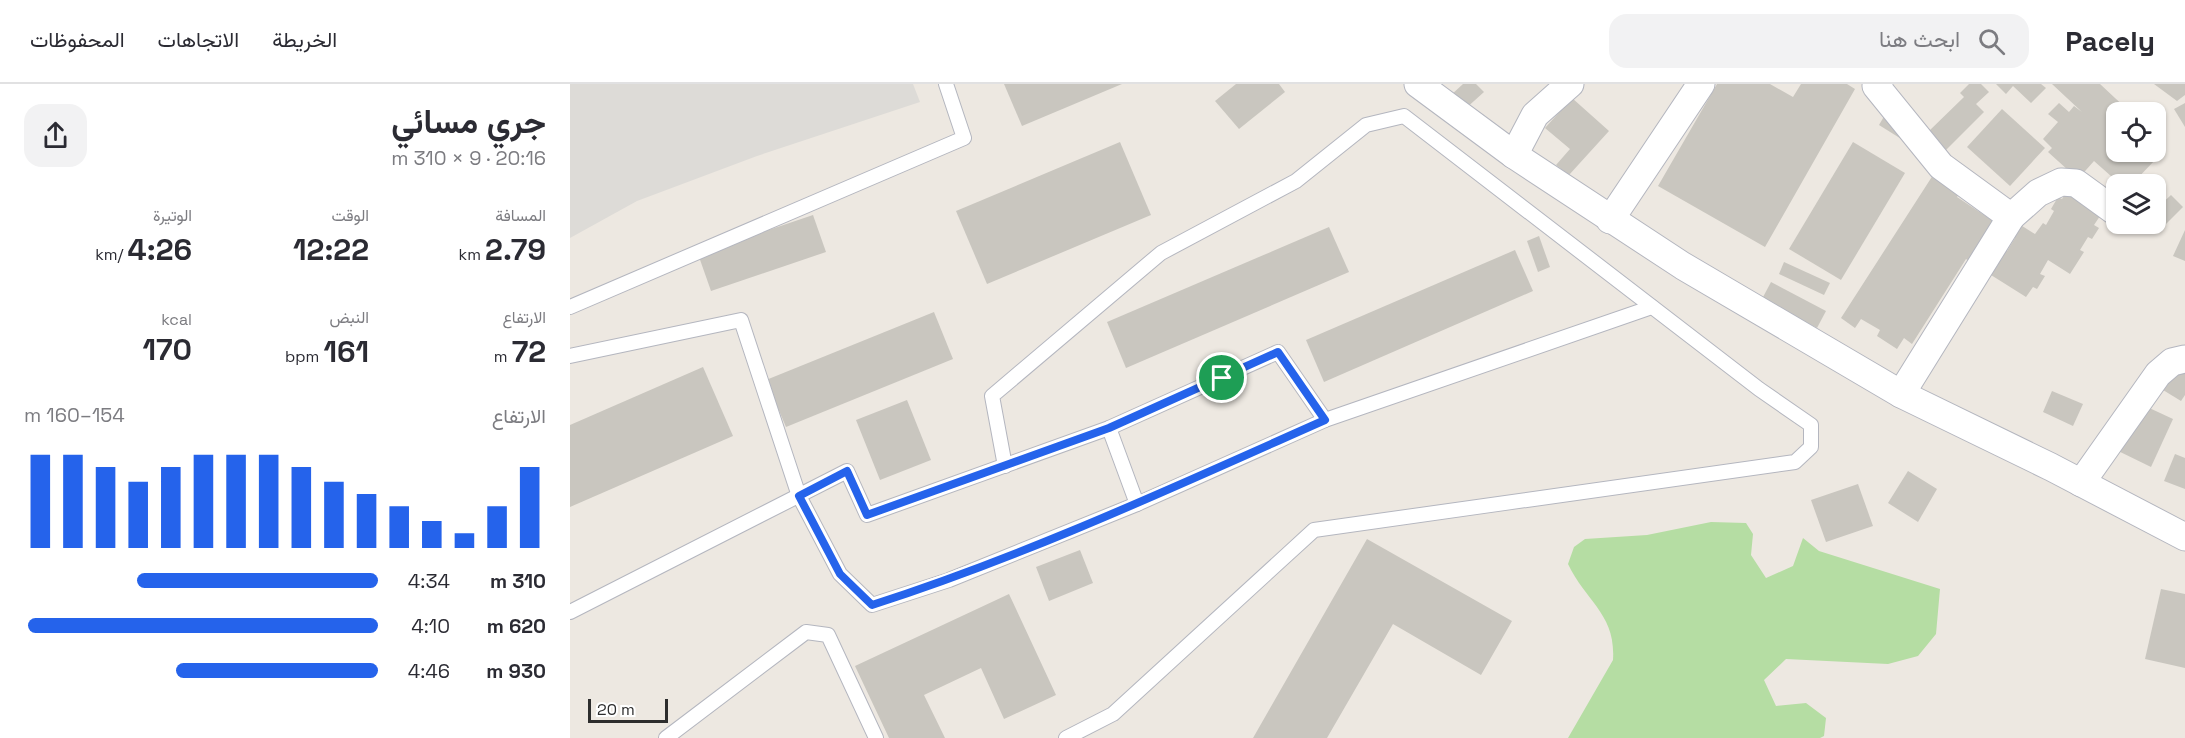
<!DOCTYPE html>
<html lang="ar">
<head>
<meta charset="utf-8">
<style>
	:root { --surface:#fff; --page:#f2f2f3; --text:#2b2b33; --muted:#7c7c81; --line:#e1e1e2; --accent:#2563eb }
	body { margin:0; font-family:"Space Grotesk",Vazirmatn,sans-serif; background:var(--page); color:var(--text); direction:rtl; height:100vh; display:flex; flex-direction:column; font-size:22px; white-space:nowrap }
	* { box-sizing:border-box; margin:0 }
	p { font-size:20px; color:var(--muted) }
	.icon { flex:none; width:33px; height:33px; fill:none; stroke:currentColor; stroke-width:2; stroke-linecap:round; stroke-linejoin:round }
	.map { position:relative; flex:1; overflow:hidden; direction:ltr }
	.panel { display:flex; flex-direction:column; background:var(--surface); width:570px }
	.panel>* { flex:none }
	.fabs { position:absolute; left:1536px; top:18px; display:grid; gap:12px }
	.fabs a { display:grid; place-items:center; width:60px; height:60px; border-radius:12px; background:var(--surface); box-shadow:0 2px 4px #0004; font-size:30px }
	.scale { position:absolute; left:18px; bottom:15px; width:80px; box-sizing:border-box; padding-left:6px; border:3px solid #2d2d2d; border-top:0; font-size:16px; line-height:21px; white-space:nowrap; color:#2d2d2d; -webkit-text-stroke:4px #fff; paint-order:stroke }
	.pin { position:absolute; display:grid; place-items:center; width:51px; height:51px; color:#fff; margin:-26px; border:3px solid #fff; border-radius:50%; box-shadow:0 2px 6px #0007 }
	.round { display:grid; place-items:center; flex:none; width:63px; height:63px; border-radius:18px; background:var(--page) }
	.headline { display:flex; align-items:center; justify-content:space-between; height:102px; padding:0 24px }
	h1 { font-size:33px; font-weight:700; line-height:45px }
	.metrics { display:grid; grid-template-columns:repeat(3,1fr); gap:9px; height:102px; padding:6px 24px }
	.metrics div { display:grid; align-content:center }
	.metrics b { font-size:30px; font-weight:700 }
	.metrics small { font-size:16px; font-weight:400 }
	.metrics p { font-size:16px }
	.chart { height:168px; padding:12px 24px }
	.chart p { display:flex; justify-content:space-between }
	.chart svg { width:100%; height:108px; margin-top:6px; stroke:var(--accent); stroke-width:6 }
	ul { padding:0 24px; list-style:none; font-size:20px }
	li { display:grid; grid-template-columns:96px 72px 1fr; align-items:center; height:45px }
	li i { height:15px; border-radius:8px; background:var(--accent) }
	header { display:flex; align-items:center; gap:36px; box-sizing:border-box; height:84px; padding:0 30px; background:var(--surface); border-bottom:2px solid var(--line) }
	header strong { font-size:28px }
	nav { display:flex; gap:33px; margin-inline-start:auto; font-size:21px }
	.search { width:420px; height:54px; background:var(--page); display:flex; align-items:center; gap:15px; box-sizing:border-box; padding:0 21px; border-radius:18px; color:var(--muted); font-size:22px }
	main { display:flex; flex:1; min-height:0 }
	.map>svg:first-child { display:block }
	.green { fill:#b5dda3 }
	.plaza { fill:#dddbd7 }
	.building { fill:#c9c6bf }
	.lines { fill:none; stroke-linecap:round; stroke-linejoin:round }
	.lane-casing { stroke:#b4b6bf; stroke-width:16 }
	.street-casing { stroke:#b4b6bf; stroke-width:29 }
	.lane { stroke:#fff; stroke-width:14 }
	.street { stroke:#fff; stroke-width:27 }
	.route-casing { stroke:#fff; stroke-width:12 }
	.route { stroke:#2563eb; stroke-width:8 }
</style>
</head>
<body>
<header>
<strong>Pacely</strong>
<div class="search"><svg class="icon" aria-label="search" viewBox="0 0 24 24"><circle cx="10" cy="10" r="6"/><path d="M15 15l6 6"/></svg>ابحث هنا</div>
<nav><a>الخريطة</a><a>الاتجاهات</a><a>المحفوظات</a></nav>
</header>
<main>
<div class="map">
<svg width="1615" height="654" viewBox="0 0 1615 654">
	<rect width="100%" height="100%" fill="#ede8e1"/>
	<path class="green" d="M1141 438 1176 439 1183 450 1181 471 1196 494 1223 482 1233 454 1249 467 1370 505 1366 550 1348 572 1318 580 1216 575 1194 596 1206 622 1236 619 1256 634 1254 652 1250 654H998L1043 576C1046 530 1016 518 998 480L1004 463 1015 455 1077 451Z"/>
	<path class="plaza" d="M0 0H343L350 18 187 72 67 117 0 154Z"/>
	<g class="building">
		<path d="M434 0H552L452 42Z"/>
		<path d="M666 0H709L715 8 669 45 645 17Z"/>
		<path d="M893 0H906L914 8 894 26 880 12Z"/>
		<path d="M1147 0H1200L1223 13 1231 0H1277L1285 5 1195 163 1088 102Z"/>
		<path d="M1399 0H1411L1419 8 1406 20 1414 28 1376 66 1358 48 1394 13 1390 9Z"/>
		<path d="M1426 0H1471L1476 4 1461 19 1443 2 1436 10Z"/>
		<path d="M1482 0H1530L1560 28H1546V68H1576L1585 76 1562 100H1550L1524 77 1508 95 1478 68 1482 64 1473 55 1488 38 1478 30 1489 19 1499 28 1504 22 1512 28Z"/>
		<path d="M1584 0H1615V11L1607 17Z"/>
		<path d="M1002 14 1039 47 999 91 986 81 1000 65 975 44Z"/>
		<path d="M1615 19V43L1604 25Z"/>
		<path d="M1319 24 1344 38 1333 56 1309 41Z"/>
		<path d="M1432 25 1475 64 1440 102 1397 63Z"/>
		<path d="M550 58 581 131 417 200 386 127Z"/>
		<path d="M1283 58 1335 89 1271 196 1219 165Z"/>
		<path d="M1365 88 1392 105 1387 113 1426 139 1401 178 1396 175 1342 260 1334 254 1327 265 1307 252 1310 246 1291 235 1285 244 1271 234Z"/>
		<path d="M1499 104 1534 126 1524 141 1529 144 1522 155 1518 153 1510 166 1514 168 1500 190 1478 176 1470 190 1475 192 1467 205 1463 203 1456 213 1421 191 1430 177 1427 175 1434 165 1437 167 1445 154 1441 152 1449 140 1465 150 1473 139 1476 141 1484 127 1481 125 1488 113 1492 115Z"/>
		<path d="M1601 111 1613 123 1591 145 1586 140V125Z"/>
		<path d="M243 131 256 168 141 207 128 170Z"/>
		<path d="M759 143 779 188 556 284 537 238Z"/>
		<path d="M1615 146V177L1603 172Z"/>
		<path d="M969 152 980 183 968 188 957 157Z"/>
		<path d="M945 166 963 207 754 298 736 256Z"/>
		<path d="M1214 178 1260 199 1254 211 1209 190Z"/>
		<path d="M1201 198 1256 227 1247 244 1192 215Z"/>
		<path d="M364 228 383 275 216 343 196 296Z"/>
		<path d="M1615 276V311L1611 317 1580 298Z"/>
		<path d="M133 283 163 352 0 423V341Z"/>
		<path d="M1482 307 1513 320 1503 342 1473 328Z"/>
		<path d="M1560 315 1603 335 1581 383 1538 362Z"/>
		<path d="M337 316 361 376 310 396 286 336Z"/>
		<path d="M1605 370 1615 374V405L1594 397Z"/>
		<path d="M1338 387 1367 405 1348 438 1318 419Z"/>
		<path d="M1288 400 1303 442 1256 458 1241 416Z"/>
		<path d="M797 455 942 537 911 591 823 540 757 654H683Z"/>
		<path d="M510 466 523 499 479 517 466 483Z"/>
		<path d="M1591 505 1615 510V584L1575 575Z"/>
		<path d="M439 510 486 611 434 635 411 584 354 611 375 654H319L285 582Z"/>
	</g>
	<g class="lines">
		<g class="lane-casing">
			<g id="lane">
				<path d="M0 223 394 54 376 0"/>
				<path d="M0 272 171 236 229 412 270 490 302 521 379 496 567 420 755 336 1082 223"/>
				<path d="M539 344 567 420"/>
				<path d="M435 382 422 312 591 169 726 97 796 41 834 32 1189 305 1241 341V363L1225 378 744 446 543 630 496 654"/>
				<path d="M0 528 277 387 297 431 539 344 708 268 755 336"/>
				<path d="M96 654 236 548 258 551 306 654"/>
			</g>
		</g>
		<g class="street-casing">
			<g id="street">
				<path d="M848 0 944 71 1113 182 1331 310 1481 383 1615 453"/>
				<path d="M1309 0 1306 2 1371 82 1441 133"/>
				<path d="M944 71 965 31 1000 0"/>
				<path d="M1040 136 1131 0"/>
				<path d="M1331 310 1441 133 1468 109 1491 98 1506 99 1546 128"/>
				<path d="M1511 399 1588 290 1602 278 1615 275"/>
			</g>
		</g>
		<use href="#lane" class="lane"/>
		<use href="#street" class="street"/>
	</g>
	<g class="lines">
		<g class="route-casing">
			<path id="route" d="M708 268 755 336C606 402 458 471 302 521L270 490 229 412 277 387 297 431 539 344Z"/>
		</g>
		<use href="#route" class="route"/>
	</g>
</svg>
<div class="fabs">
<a><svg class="icon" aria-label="locate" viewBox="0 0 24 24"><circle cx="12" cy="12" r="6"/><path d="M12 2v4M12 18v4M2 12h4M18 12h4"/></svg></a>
<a><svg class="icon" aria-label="layers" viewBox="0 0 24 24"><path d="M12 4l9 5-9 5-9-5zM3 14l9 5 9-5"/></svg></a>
</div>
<div class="scale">20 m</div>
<div class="pin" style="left:652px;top:294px;background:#1e9e55"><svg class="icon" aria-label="arrive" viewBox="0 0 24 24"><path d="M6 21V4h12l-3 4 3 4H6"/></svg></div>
</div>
<section class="panel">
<div class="headline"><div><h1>جري مسائي</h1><p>20:16 · 9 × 310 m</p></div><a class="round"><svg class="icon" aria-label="share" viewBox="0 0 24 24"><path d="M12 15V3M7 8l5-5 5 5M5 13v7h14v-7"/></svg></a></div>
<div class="metrics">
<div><p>المسافة</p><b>2.79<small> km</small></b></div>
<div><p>الوقت</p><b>12:22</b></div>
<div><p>الوتيرة</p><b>4:26<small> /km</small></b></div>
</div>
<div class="metrics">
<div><p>الارتفاع</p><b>72<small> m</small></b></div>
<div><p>النبض</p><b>161<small> bpm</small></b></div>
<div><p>kcal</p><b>170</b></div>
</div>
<div class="chart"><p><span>الارتفاع</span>154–160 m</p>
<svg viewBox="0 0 160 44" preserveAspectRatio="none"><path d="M5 44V6M15 44V6M25 44V11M35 44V17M45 44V11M55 44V6M65 44V6M75 44V6M85 44V11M95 44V17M105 44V22M115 44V27M125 44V33M135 44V38M145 44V27M155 44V11"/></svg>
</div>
<ul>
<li><b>310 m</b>4:34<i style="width:68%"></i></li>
<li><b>620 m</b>4:10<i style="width:99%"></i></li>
<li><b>930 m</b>4:46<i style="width:57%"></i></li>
</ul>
</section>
</main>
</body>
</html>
